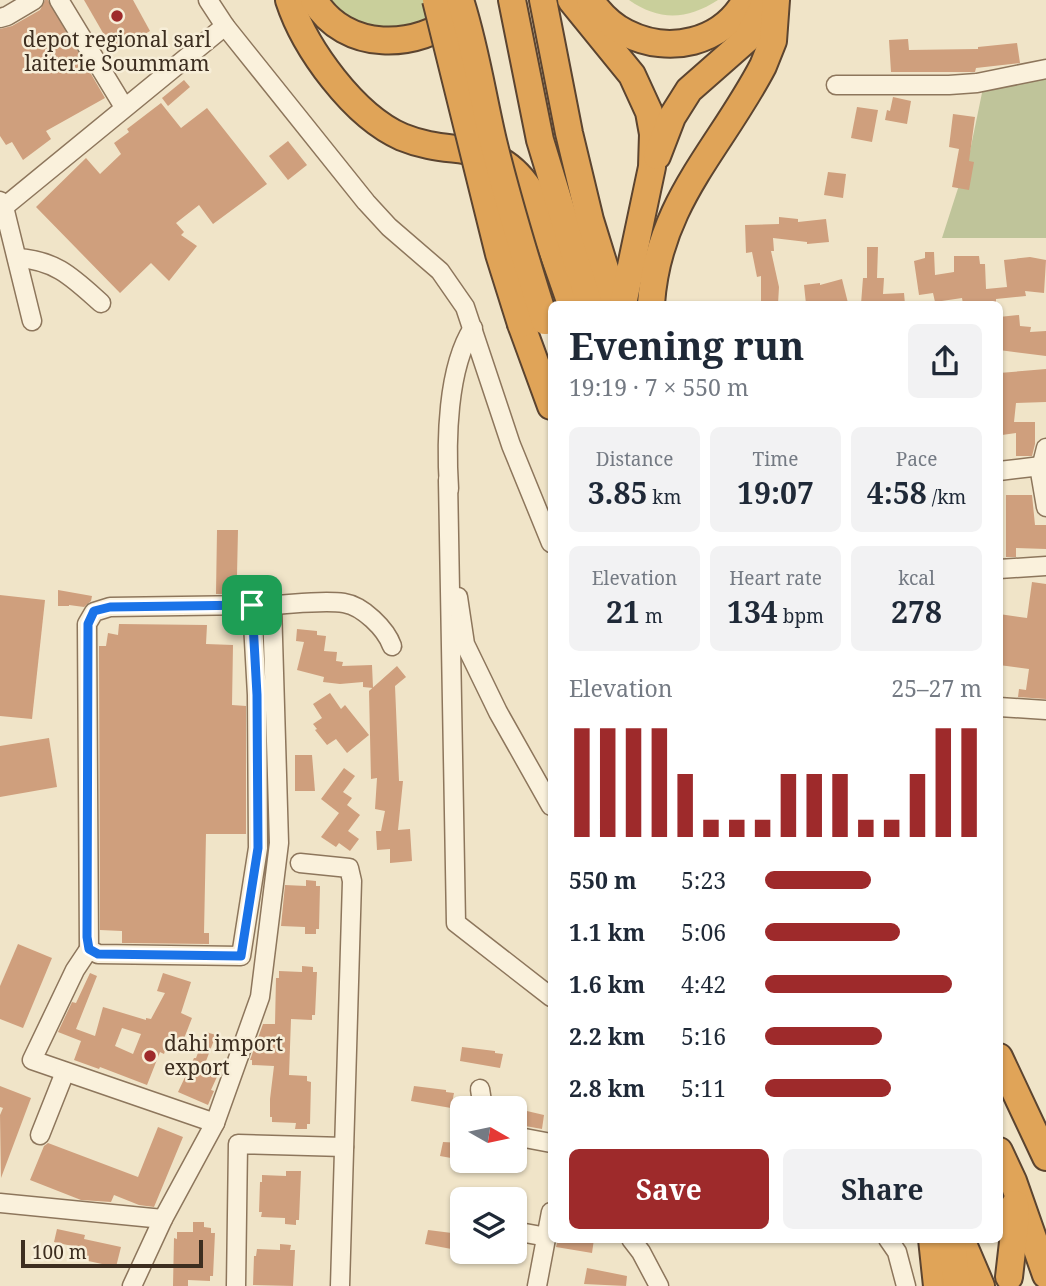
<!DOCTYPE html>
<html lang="en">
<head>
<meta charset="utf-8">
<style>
	:root { --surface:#fff; --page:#f2f2f3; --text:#1f2937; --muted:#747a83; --accent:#9e2a2b }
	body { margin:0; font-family:"Noto Serif",serif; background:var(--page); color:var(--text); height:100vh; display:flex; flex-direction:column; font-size:26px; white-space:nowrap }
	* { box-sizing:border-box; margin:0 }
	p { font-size:23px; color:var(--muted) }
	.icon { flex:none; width:38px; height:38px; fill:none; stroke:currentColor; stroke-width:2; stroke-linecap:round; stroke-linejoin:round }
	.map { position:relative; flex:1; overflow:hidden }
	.panel { position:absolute; left:548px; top:301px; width:455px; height:942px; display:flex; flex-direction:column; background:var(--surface); border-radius:10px; box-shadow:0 2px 5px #0004 }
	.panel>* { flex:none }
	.needle { width:46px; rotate:99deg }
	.fabs { position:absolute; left:450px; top:1096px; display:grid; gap:14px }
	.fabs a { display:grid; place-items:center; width:77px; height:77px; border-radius:10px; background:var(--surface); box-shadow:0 2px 5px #0004; font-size:35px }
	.scale { position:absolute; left:21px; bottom:18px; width:182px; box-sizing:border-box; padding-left:7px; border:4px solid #3d2e20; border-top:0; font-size:19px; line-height:24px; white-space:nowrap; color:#3d2e20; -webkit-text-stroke:5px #f7eed8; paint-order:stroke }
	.pin { position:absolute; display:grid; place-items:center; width:60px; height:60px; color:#fff; margin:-30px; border-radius:14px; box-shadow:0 4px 10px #0006 }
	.round { display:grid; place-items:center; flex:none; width:74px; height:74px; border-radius:10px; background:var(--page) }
	.headline { display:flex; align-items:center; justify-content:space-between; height:119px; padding:0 21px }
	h1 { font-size:38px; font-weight:700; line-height:52px }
	.stats { display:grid; grid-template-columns:repeat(3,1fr); gap:10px; height:119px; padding:7px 21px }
	.stats div { display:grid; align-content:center; border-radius:10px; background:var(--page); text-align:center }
	.stats b { font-size:30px; font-weight:700 }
	.stats small { font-size:19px; font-weight:400 }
	.stats p { font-size:19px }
	.chart { height:196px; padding:14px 21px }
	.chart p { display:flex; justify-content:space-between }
	.chart svg { width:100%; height:126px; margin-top:7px; stroke:var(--accent); stroke-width:6 }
	.button { display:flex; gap:14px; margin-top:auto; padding:14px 21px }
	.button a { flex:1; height:80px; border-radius:10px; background:var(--accent); color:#fff; font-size:28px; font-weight:700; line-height:80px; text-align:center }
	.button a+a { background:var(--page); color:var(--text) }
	ul { padding:0 21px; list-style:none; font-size:23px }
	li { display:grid; grid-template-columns:112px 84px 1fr; align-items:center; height:52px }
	li i { height:18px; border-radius:9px; background:var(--accent) }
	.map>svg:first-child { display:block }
	.green { fill:#c9cf9b }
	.cemetery { fill:#bfc49a }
	.building { fill:#cf9f7d; fill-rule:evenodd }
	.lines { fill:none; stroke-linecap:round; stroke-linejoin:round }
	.minor-casing { stroke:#8d765c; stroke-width:21 }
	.highway-casing { stroke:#5b4430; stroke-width:30 }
	.minor { stroke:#faf1dc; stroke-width:18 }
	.highway { stroke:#e0a458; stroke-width:26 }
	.highway-bridge-casing { stroke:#5b4430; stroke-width:30; stroke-linecap:butt }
	.highway-bridge { stroke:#e0a458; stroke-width:26 }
	.route-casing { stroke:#fff; stroke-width:14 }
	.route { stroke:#1a73e8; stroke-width:9 }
	.poi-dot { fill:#9e2a2b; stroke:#f7eed8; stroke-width:2.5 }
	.labels { text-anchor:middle; stroke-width:5; stroke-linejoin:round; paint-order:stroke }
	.poi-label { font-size:21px; fill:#3d2e20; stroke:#f7eed8 }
</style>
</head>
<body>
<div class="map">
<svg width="1046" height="1286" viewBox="0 0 1046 1286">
	<rect width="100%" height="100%" fill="#f0e4c8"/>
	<g class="green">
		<path d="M330 0H465L454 12 382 34 342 15Z"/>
		<path d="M629 0H718C687 20 659 21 629 0Z"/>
	</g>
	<path class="cemetery" d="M1046 73V238H942L970 151 983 88Z"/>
	<g class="building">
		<path d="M45 0H48L105 98 46 131 51 139 23 160 12 142 6 145 0 136V29L12 26 40 10Z"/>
		<path d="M84 0H133L150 31 114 52Z"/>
		<path d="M908 39 909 50 978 49V47L1017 43 1020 63 976 68 975 72H891L889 40Z"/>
		<path d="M184 80 190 87 168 106 162 98Z"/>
		<path d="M893 97 911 101 907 124 885 120 887 110 890 111Z"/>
		<path d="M161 103 181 128 207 108 267 184 213 224 199 205 176 223 184 232 181 235 197 246 169 281 151 263 120 293 36 207 86 158 100 174 121 154 114 143 129 132 127 129Z"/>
		<path d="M857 107 878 110 872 142 851 138Z"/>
		<path d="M953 114 975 117 969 161 974 162 969 190 952 187 959 149 949 147Z"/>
		<path d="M288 141 307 165 288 180 269 156Z"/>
		<path d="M828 172 846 174 843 198 824 195Z"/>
		<path d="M779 217 798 219V222L826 219 829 242 807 244V242L773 238 774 251H771L779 287 778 304H761V276L757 277 752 252 746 253 745 225 779 224Z"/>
		<path d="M867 247H878L877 278H884L883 294 904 293 905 304H861L863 278H867Z"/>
		<path d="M925 252H934L935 275 954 272V256H979L980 264H985L986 289 1007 287 1004 260 1030 257 1046 260 1044 293 1025 291 1026 296 996 299V304H963L962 298 935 302 933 293 919 295 914 261 925 258Z"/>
		<path d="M842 279 848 303 806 304 804 285 820 283V285Z"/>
		<path d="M1019 315 1020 326 1031 327 1030 332 1046 331V356L999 350V317Z"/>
		<path d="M1046 369V402L1016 403 1014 422H1035V444L1032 456H1016V433L1002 435 999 373Z"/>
		<path d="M1006 495H1032L1035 525H1046V549L1016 548V557H1006Z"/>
		<path d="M217 530H238L237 575H245V594H216Z"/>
		<path d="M1032 582 1046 584V699L1018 697 1019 689 1026 690 1029 669 999 665V614L1027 618Z"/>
		<path d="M58 590 92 596 91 601 84 607 69 605V606H58Z"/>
		<path d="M0 595 45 600 32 719 0 716Z"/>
		<path d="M119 624 207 625 206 644 233 645 232 705 246 706V834H206L204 933H209V944L122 943V931L100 930 99 646H106L108 633 118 635Z"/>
		<path d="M297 629 317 631V635L326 636 324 651 337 652 336 661 343 662 342 666 372 665 373 688 363 687V682L340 684 323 682 324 677 297 670 304 642 296 641Z"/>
		<path d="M397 666 406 677 395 686 399 781H403L398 830 410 829 412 861 390 863V849L377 850 376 831H381L385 811 375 809 377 778 371 779 369 691Z"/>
		<path d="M330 693 341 709 345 705 369 735 347 753 336 739 327 745 315 730 317 729 313 724 322 718 313 704Z"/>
		<path d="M49 738 57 787 0 797V746Z"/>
		<path d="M295 755H312L315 791H295Z"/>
		<path d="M344 768 355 776 343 792 352 798 347 805 360 815 348 831 359 839 350 851 339 843 336 847 321 837 339 813 321 799Z"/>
		<path d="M306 880 316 881V886H320L319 929H316V934H305V927L281 926 285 885 306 886Z"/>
		<path d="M18 944 52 958 23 1028 0 1019V986Z"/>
		<path d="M302 966 313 967V972H317L315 1015H312V1020L291 1019 289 1075 307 1076V1081L311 1082 310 1124H307V1129H295L296 1123 272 1122V1117H270V1099L274 1066 252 1065V1060H250L263 1024H275L276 978H279V971L302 972Z"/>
		<path d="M90 973 97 976 76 1029 95 1036 103 1007 146 1020V1018L151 1019 165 993 157 991 163 973 191 982 181 1013 192 1018 183 1041 170 1036 164 1054 160 1052 147 1085 100 1067 99 1069 74 1060 81 1041 58 1032 72 1002 76 1003ZM122 1028 141 1034 133 1054 115 1046Z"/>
		<path d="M206 1032 216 1035 206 1061 221 1068 211 1090 214 1091 208 1105 178 1092 194 1058H196Z"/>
		<path d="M462 1047 495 1051V1053L503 1054 500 1068 460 1061Z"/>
		<path d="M0 1086 31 1098 1 1178 0 1115 3 1108 0 1107Z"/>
		<path d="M414 1086 446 1090V1092L454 1093 451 1108 411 1101Z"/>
		<path d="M514 1108 544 1115 542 1129 514 1124Z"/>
		<path d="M158 1127 183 1137 154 1207 139 1205 114 1195 111 1202 81 1200 30 1180 44 1146 48 1143 138 1177Z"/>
		<path d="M443 1142 462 1143V1160L440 1156Z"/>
		<path d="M286 1171H301L299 1220H296V1225L285 1224V1218L261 1217 262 1212H259L260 1182H262V1175L286 1176Z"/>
		<path d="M193 1222H204V1227L211 1228V1233H215L213 1276H210V1281L188 1280V1286H173L174 1238 177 1239V1232H193Z"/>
		<path d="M57 1229 85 1235 84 1239 121 1247 116 1267 79 1259 81 1248 54 1242Z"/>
		<path d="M428 1230 460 1234 462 1251 425 1244Z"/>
		<path d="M558 1239H594L592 1253 556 1247Z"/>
		<path d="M280 1244 291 1245 290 1250H295L293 1286 253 1285 254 1256H256L257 1249 280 1250Z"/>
		<path d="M587 1268 627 1276 626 1286 584 1284Z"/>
	</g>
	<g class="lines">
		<g class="minor-casing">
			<g id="minor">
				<path d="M59 0 124 107"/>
				<path d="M208 0 225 26 366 202 389 227 440 271 465 307 511 445 551 543"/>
				<path d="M0 18 7 16 34 0"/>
				<path d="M836 85H949L977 83 1046 69"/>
				<path d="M0 201 4 207 32 321"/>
				<path d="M0 208 4 207 225 26"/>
				<path d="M17 258C56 260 73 278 101 303"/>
				<path d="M1046 448 1040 472 1046 507"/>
				<path d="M999 471 1041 466"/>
				<path d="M448 480 456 923 551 997"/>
				<path d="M449 489C446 442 447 368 473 328"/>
				<path d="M999 569 1046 566"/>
				<path d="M458 597 465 644 498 712 551 806"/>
				<path d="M272 605C295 604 322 600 344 603 363 606 386 629 392 646"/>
				<path d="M999 707 1046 710"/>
				<path d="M300 863 349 868 352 881 340 1286"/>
				<path d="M89 949 75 970 32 1060 215 1123"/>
				<path d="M480 1089 483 1108"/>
				<path d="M40 1135 65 1072"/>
				<path d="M514 1136 551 1143"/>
				<path d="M0 1203 163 1219"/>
				<path d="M514 1231 547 1237"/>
				<path d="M631 1239 641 1252 659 1286"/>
				<path d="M888 1239 897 1252 906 1286"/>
				<path d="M132 1286 163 1219 215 1123 260 997 279 843 272 605H252L110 607 94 612 87 624 89 949 98 954 241 956 258 848 257 695 252 605"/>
				<path d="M236 1286 238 1144 344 1147"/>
				<path d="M537 1286 551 1212"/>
			</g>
		</g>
		<g class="highway-casing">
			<g id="highway">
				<path d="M289 0C305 49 354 116 402 137 455 159 497 135 533 195L571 304"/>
				<path d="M314 0C345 52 417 51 460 14"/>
				<path d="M512 0 540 140 590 304"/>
				<path d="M543 0 569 133 590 220 616 304"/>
				<path d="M571 0 632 75 649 112 653 134 652 167 623 304"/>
				<path d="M590 0C599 13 612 26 626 33 669 55 722 43 746 0"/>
				<path d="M657 156 672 117 689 90 747 39 767 0"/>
				<path d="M651 304C658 203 719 150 763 66L773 41 776 0"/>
				<path d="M521 324 551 406"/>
				<path d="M999 1057 1046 1157"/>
				<path d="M999 1151 1013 1181 1046 1275"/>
				<path d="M932 1239 937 1286"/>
				<path d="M961 1239 981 1286"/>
				<path d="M952 1242 957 1286"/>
				<path d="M1009 1277 1016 1216 1015 1204"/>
			</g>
		</g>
		<use href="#minor" class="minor"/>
		<use href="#highway" class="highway"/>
		<g class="highway-bridge-casing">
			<g id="highway-bridge">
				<path d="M436 0 499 254 521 324"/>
				<path d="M460 0C475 46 482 94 493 141 508 202 526 261 545 321"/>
			</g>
		</g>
		<use href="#highway-bridge" class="highway-bridge"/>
	</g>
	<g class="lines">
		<g class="route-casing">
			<path id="route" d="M252 605 257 695 258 848 241 956 98 954 89 949 87 937 88 624 94 611 110 607Z"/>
		</g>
		<use href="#route" class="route"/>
	</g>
	<g class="poi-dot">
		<circle cx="117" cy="16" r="7"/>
		<circle cx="150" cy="1056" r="7"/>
	</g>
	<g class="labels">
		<g class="poi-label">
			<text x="117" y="47">depot regional sarl<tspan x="117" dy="24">laiterie Soummam</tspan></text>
			<text x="164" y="1051" text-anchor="start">dahi import<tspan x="164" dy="24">export</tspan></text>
		</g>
	</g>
</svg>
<div class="fabs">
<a><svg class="needle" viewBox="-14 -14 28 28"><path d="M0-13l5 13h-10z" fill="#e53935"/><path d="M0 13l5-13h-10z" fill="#747a83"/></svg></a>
<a><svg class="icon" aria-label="layers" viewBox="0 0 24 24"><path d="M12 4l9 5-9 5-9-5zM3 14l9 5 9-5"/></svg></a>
</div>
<div class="scale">100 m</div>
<div class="pin" style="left:252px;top:605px;background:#1e9e55"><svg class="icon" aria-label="arrive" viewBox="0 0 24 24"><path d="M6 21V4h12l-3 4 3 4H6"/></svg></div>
<section class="panel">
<div class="headline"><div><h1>Evening run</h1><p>19:19 · 7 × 550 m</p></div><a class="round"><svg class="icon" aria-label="share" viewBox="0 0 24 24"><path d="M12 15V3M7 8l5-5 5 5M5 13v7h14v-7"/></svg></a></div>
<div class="stats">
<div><p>Distance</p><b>3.85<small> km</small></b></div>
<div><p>Time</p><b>19:07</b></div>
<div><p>Pace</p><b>4:58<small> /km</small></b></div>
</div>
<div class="stats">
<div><p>Elevation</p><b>21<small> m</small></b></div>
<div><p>Heart rate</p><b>134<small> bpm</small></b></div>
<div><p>kcal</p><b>278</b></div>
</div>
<div class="chart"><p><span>Elevation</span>25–27 m</p>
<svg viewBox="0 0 160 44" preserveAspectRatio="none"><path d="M5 44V6M15 44V6M25 44V6M35 44V6M45 44V22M55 44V38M65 44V38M75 44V38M85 44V22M95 44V22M105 44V22M115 44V38M125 44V38M135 44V22M145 44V6M155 44V6"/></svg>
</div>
<ul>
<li><b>550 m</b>5:23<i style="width:49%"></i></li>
<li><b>1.1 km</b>5:06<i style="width:62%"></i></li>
<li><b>1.6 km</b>4:42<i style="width:86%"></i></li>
<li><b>2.2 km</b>5:16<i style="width:54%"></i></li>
<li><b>2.8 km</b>5:11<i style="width:58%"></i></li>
</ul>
<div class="button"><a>Save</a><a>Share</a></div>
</section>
</div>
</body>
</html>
